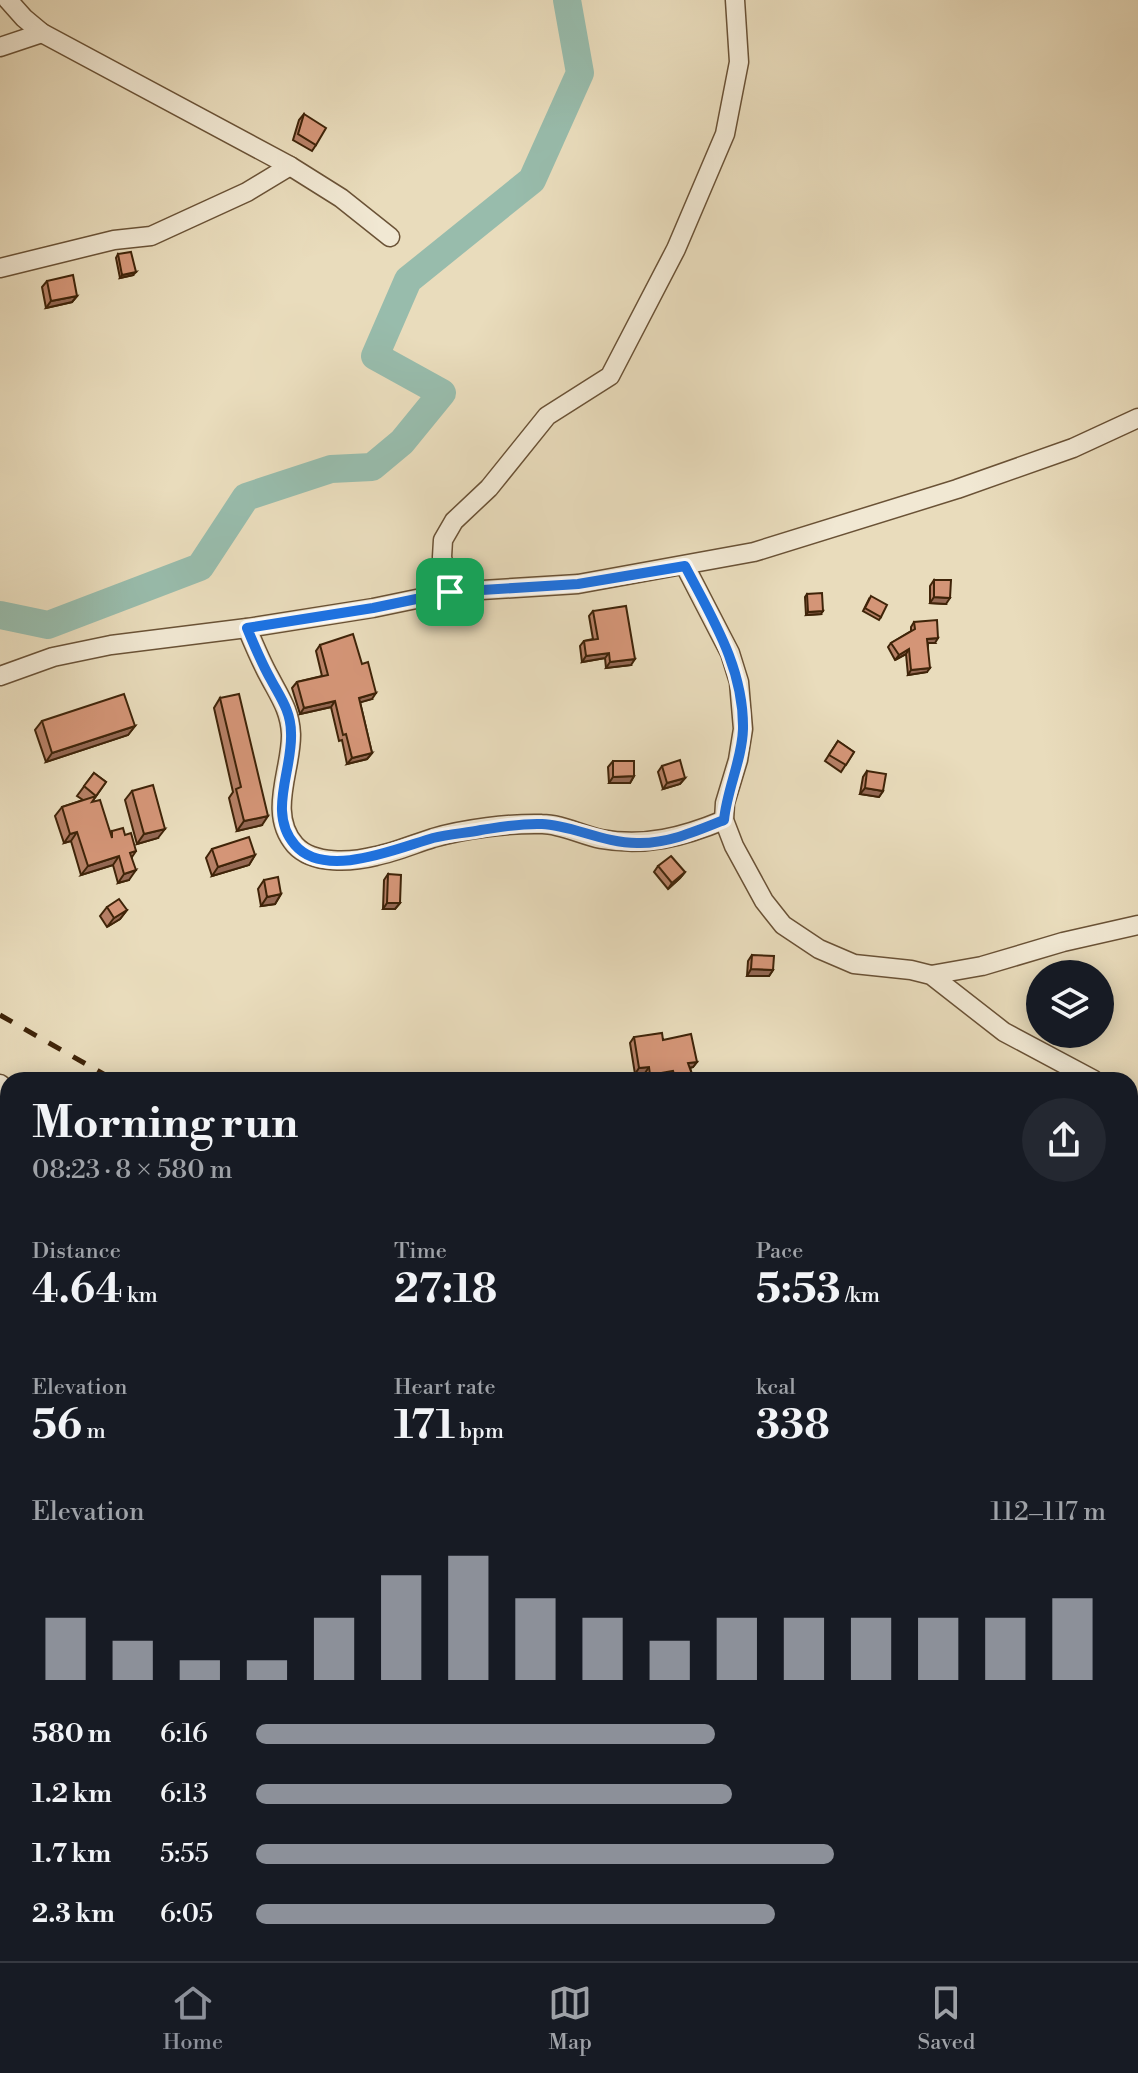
<!DOCTYPE html>
<html lang="en">
<head>
<meta charset="utf-8">
<style>
	:root { --surface:#171b24; --page:#242831; --text:#f1f3f6; --muted:#9ea1a6; --line:#363941; --accent:#8c9099 }
	body { margin:0; font-family:"Libre Bodoni",serif; background:var(--page); color:var(--text); height:100vh; display:flex; flex-direction:column; font-size:30px; white-space:nowrap }
	* { box-sizing:border-box; margin:0 }
	p { font-size:26px; color:var(--muted) }
	.icon { flex:none; width:44px; height:44px; fill:none; stroke:currentColor; stroke-width:2; stroke-linecap:round; stroke-linejoin:round }
	.map { position:relative; flex:1; overflow:hidden }
	.sheet { position:absolute; left:0px; top:1072px; width:1138px; height:890px; display:flex; flex-direction:column; background:var(--surface); border-radius:24px 24px 0 0; box-shadow:0 4px 20px #0003 }
	.sheet>* { flex:none }
	.tools { position:absolute; left:1026px; top:960px; display:grid; gap:16px }
	.tools a { display:grid; place-items:center; width:88px; height:88px; border-radius:50%; background:var(--surface); box-shadow:0 4px 20px #0003; font-size:40px }
	.pin { position:absolute; display:grid; place-items:center; width:68px; height:68px; color:#fff; margin:-34px; border-radius:16px; box-shadow:0 4px 12px #0006 }
	.round { display:grid; place-items:center; flex:none; width:84px; height:84px; border-radius:42px; background:var(--page) }
	.head { display:flex; align-items:center; justify-content:space-between; height:136px; padding:0 32px }
	h1 { font-size:44px; font-weight:700; line-height:60px }
	.figures { display:grid; grid-template-columns:repeat(3,1fr); gap:12px; height:136px; padding:8px 32px }
	.figures div { display:grid; align-content:center }
	.figures b { font-size:40px; font-weight:700 }
	.figures small { font-size:22px; font-weight:400 }
	.figures p { font-size:22px }
	.chart { height:224px; padding:16px 32px }
	.chart p { display:flex; justify-content:space-between }
	.chart svg { width:100%; height:144px; margin-top:8px; stroke:var(--accent); stroke-width:6 }
	ul { padding:0 32px; list-style:none; font-size:26px }
	li { display:grid; grid-template-columns:128px 96px 1fr; align-items:center; height:60px }
	li i { height:20px; border-radius:10px; background:var(--accent) }
	.tab-bar { display:flex; justify-content:space-around; align-items:center; height:112px; border-top:2px solid var(--line); background:var(--surface); font-size:22px; color:var(--muted) }
	.tab-bar a { display:grid; justify-items:center; gap:4px }
	.tab-bar .on { color:var(--accent) }
	.map>svg:first-child { display:block }
	.lines { fill:none; stroke-linecap:round; stroke-linejoin:round }
	.river { stroke:#98bcac; stroke-width:28 }
	.street-casing { stroke:#6a5236; stroke-width:21 }
	.street { stroke:#f1e8d3; stroke-width:18 }
	.rail { stroke:#3f2409; stroke-width:5; stroke-dasharray:14 14; stroke-linecap:butt }
	.wall { fill:#b68066; stroke:#3f2409; stroke-width:2 }
	.shaded-wall { fill:#946853; stroke:#3f2409; stroke-width:2 }
	.building { fill:#d49577; stroke:#3f2409; stroke-width:2 }
	.route-casing { stroke:#fff; stroke-width:16 }
	.route { stroke:#1a73e8; stroke-width:10 }
</style>
</head>
<body>
<div class="map">
<svg width="1138" height="1961" viewBox="0 0 1138 1961">
	<rect width="100%" height="100%" fill="#e9dcbc"/>
	<filter id="stains"><feTurbulence type="fractalNoise" baseFrequency=".0025" numOctaves="4"/><feColorMatrix values="0 0 0 0 .2 0 0 0 0 .09 0 0 0 0 .02 0 0 0 .5 -.17"/></filter>
	<radialGradient id="worn" r=".72"><stop offset=".6" stop-color="#630" stop-opacity="0"/><stop offset="1" stop-color="#630" stop-opacity=".3"/></radialGradient>
	<g class="lines">
		<path class="river" d="M0 615 48 625 200 567 246 497 331 469 372 467 402 442 442 393 375 356 408 280 532 180 580 73 567 0"/>
		<g class="street-casing">
			<g id="street">
				<path d="M8 0 24 18 42 33 290 166 341 198 390 237"/>
				<path d="M0 47 42 33"/>
				<path d="M0 268 114 240 151 236 247 192 290 166"/>
				<path d="M685 566 730 653 739 682 743 729 738 760 725 803 724 820 734 846 764 901 783 925 819 949 854 964 911 970 931 975 1004 1032 1094 1080"/>
				<path d="M450 592 442 557 443 540 454 521 489 488 547 416 610 376 676 249 725 134 739 62 735 0"/>
				<path d="M247 628C254 645 261 662 270 678 280 697 290 711 291 734 292 769 267 813 295 845 313 865 352 862 376 856 395 852 414 844 433 838 464 829 510 823 542 824 561 824 581 835 601 839 645 847 683 837 724 820"/>
				<path d="M0 676 53 657 111 645 247 628 373 608 450 592 578 584 754 552 957 489 1073 448 1138 418"/>
				<path d="M931 975 982 966 1063 942 1138 925"/>
				<path d="M0 1084 8 1091"/>
				<path d="M1130 1109 1138 1117"/>
				<path d="M0 1124H8"/>
				<path d="M0 1383 8 1381"/>
			</g>
		</g>
		<use href="#street" class="street"/>
		<g class="rail">
			<path d="M0 1015 114 1080"/>
			<path d="M1130 1675 1138 1679"/>
		</g>
	</g>
	<g class="wall">
		<path d="M304 114 316 145 312 151 293 140 299 120Z"/>
		<path d="M118 254 133 275 120 278 116 258Z"/>
		<path d="M47 281 77 296 72 302 46 308 42 287Z"/>
		<path d="M934 580 946 604 930 603V586Z"/>
		<path d="M807 594 821 614 806 615 805 597Z"/>
		<path d="M869 599 881 617 879 620 863 611Z"/>
		<path d="M593 611 631 665 606 668 605 658 582 662 580 646 584 641 593 639 589 616Z"/>
		<path d="M914 622 935 643H928L927 672 908 675 906 654 895 660 888 647 891 643 911 631V627Z"/>
		<path d="M320 645 372 699 360 702 372 753 367 759 347 764 342 740 339 741 331 707 300 714 292 688 297 682 322 676 316 651Z"/>
		<path d="M220 698 262 825 237 831 229 798 233 792 214 708Z"/>
		<path d="M42 721 135 726 128 735 46 762 35 730Z"/>
		<path d="M838 741 854 752 841 772 825 761Z"/>
		<path d="M613 761 634 776 630 783H609L608 767Z"/>
		<path d="M662 766 685 778 680 784 663 789 658 772Z"/>
		<path d="M867 771 883 791 879 797 860 794 863 777Z"/>
		<path d="M94 773 106 782 92 802 111 833 112 831 125 835 136 851 132 857 129 880 118 883 113 865 81 875 71 841 64 843 55 816 62 807 83 800 77 796Z"/>
		<path d="M132 791 158 838 137 844 125 800Z"/>
		<path d="M212 849 255 855 249 865 212 876 206 858Z"/>
		<path d="M658 866 685 872 680 878 668 889 654 872Z"/>
		<path d="M388 874 400 903 395 909H383L384 880Z"/>
		<path d="M264 880 281 894 275 904 261 906 258 889Z"/>
		<path d="M107 907 127 910 120 919 107 927 100 916Z"/>
		<path d="M752 955 773 970 769 976H747L748 961Z"/>
		<path d="M634 1037 663 1040 697 1062 693 1067 690 1068 694 1080H670L668 1077 646 1080 645 1073 635 1074 630 1043Z"/>
		<path d="M1132 1248 1130 1296V1251Z"/>
	</g>
	<g class="shaded-wall">
		<path d="M136 272 133 275 120 278 122 275Z"/>
		<path d="M77 296 72 302 46 308 51 301Z"/>
		<path d="M934 597 950 598 946 604 930 603Z"/>
		<path d="M823 611 821 614 806 615 808 612Z"/>
		<path d="M938 638 935 643H924L927 639Z"/>
		<path d="M909 649 906 654 895 660 899 655Z"/>
		<path d="M609 653 605 658 582 662 586 656Z"/>
		<path d="M635 659 631 665 606 668 610 662Z"/>
		<path d="M930 668 927 672 908 675 911 670Z"/>
		<path d="M376 693 372 699 355 704 359 698Z"/>
		<path d="M335 701 331 707 300 714 304 708Z"/>
		<path d="M135 726 128 735 46 762 52 753Z"/>
		<path d="M372 753 367 759 347 764 352 758Z"/>
		<path d="M634 776 630 783H609L613 777Z"/>
		<path d="M685 778 680 784 663 789 667 783Z"/>
		<path d="M865 788 883 791 879 797 860 794Z"/>
		<path d="M268 816 262 825 237 831 244 821Z"/>
		<path d="M165 829 158 838 137 844 144 834Z"/>
		<path d="M77 832 71 841 64 843 70 834Z"/>
		<path d="M255 855 249 865 212 876 218 867Z"/>
		<path d="M119 856 113 865 81 875 88 866Z"/>
		<path d="M136 870 129 880 118 883 124 874Z"/>
		<path d="M685 872 680 878 668 889 672 883Z"/>
		<path d="M281 894 275 904 261 906 267 897Z"/>
		<path d="M387 903H400L395 909H383Z"/>
		<path d="M127 910 120 919 107 927 114 918Z"/>
		<path d="M751 969 773 970 769 976H747Z"/>
		<path d="M697 1062 693 1067 684 1069 688 1063Z"/>
		<path d="M649 1067 645 1073 635 1074 639 1068Z"/>
		<path d="M673 1071 668 1077 646 1080 650 1075Z"/>
		<rect x="1130" y="1290" width="8" height="6"/>
	</g>
	<g class="building">
		<path d="M304 114 326 128 316 145 298 134Z"/>
		<path d="M131 252 136 272 122 275 118 254Z"/>
		<path d="M73 275 77 296 51 301 47 281Z"/>
		<path d="M934 580H951L950 598 934 597Z"/>
		<path d="M822 593 823 611 808 612 807 594Z"/>
		<path d="M871 596 887 605 881 617 865 608Z"/>
		<path d="M626 606 635 659 610 662 609 653 586 656 584 641 598 639 593 611Z"/>
		<path d="M937 620 938 638 927 639 930 668 911 670 909 649 899 655 891 643 915 629 914 622Z"/>
		<path d="M353 634 362 664 368 662 376 693 359 698 372 753 352 758 346 734 343 735 335 701 304 708 297 682 328 675 320 645Z"/>
		<path d="M124 694 135 726 52 753 42 721Z"/>
		<path d="M239 694 268 816 244 821 236 789 241 787 220 698Z"/>
		<path d="M838 741 854 752 846 765 829 755Z"/>
		<path d="M680 760 685 778 667 783 662 766Z"/>
		<path d="M613 761H634V776L613 777Z"/>
		<path d="M867 771 886 774 883 791 865 788Z"/>
		<path d="M94 773 106 782 96 796 84 786Z"/>
		<path d="M153 785 165 829 144 834 132 791Z"/>
		<path d="M96 796 92 802 100 800 112 838V831L123 828 125 835 131 833 136 851 130 853 136 870 124 874 119 856 88 866 77 832 70 834 62 807Z"/>
		<path d="M249 837 255 855 218 867 212 849Z"/>
		<path d="M671 856 685 872 672 883 658 866Z"/>
		<path d="M388 874 401 875 400 903H387Z"/>
		<path d="M278 877 281 894 267 897 264 880Z"/>
		<path d="M119 899 127 910 114 918 107 907Z"/>
		<path d="M752 955 774 956 773 970 751 969Z"/>
		<path d="M662 1033 663 1040 691 1034 697 1062 688 1063 694 1080H676L673 1071 650 1075 649 1067 639 1068 634 1037Z"/>
		<path d="M1132 1248H1138V1290H1130Z"/>
	</g>
	<g class="lines">
		<g class="route-casing">
			<path id="route" d="M685 566C712 618 744 668 743 729 742 760 727 789 724 820 697 831 667 844 637 843 604 843 571 825 542 824 522 823 501 827 481 830 466 833 449 834 433 838 398 848 325 880 295 845 267 813 293 770 291 733 291 711 280 697 270 678 261 662 254 645 247 628L373 608 450 592 578 584Z"/>
		</g>
		<use href="#route" class="route"/>
	</g>
	<rect width="100%" height="100%" filter="url(#stains)"/>
	<rect width="100%" height="100%" fill="url(#worn)"/>
</svg>
<div class="tools">
<a><svg class="icon" aria-label="layers" viewBox="0 0 24 24"><path d="M12 4l9 5-9 5-9-5zM3 14l9 5 9-5"/></svg></a>
</div>
<div class="pin" style="left:450px;top:592px;background:#1e9e55"><svg class="icon" aria-label="arrive" viewBox="0 0 24 24"><path d="M6 21V4h12l-3 4 3 4H6"/></svg></div>
<section class="sheet">
<div class="head"><div><h1>Morning run</h1><p>08:23 · 8 × 580 m</p></div><a class="round"><svg class="icon" aria-label="share" viewBox="0 0 24 24"><path d="M12 15V3M7 8l5-5 5 5M5 13v7h14v-7"/></svg></a></div>
<div class="figures">
<div><p>Distance</p><b>4.64<small> km</small></b></div>
<div><p>Time</p><b>27:18</b></div>
<div><p>Pace</p><b>5:53<small> /km</small></b></div>
</div>
<div class="figures">
<div><p>Elevation</p><b>56<small> m</small></b></div>
<div><p>Heart rate</p><b>171<small> bpm</small></b></div>
<div><p>kcal</p><b>338</b></div>
</div>
<div class="chart"><p><span>Elevation</span>112–117 m</p>
<svg viewBox="0 0 160 44" preserveAspectRatio="none"><path d="M5 44V25M15 44V32M25 44V38M35 44V38M45 44V25M55 44V12M65 44V6M75 44V19M85 44V25M95 44V32M105 44V25M115 44V25M125 44V25M135 44V25M145 44V25M155 44V19"/></svg>
</div>
<ul>
<li><b>580 m</b>6:16<i style="width:54%"></i></li>
<li><b>1.2 km</b>6:13<i style="width:56%"></i></li>
<li><b>1.7 km</b>5:55<i style="width:68%"></i></li>
<li><b>2.3 km</b>6:05<i style="width:61%"></i></li>
</ul>
</section>
</div>
<nav class="tab-bar">
<a class="on"><svg class="icon" aria-label="home" viewBox="0 0 24 24"><path d="M3 11l9-7 9 7M6 9v11h12V9"/></svg>Home</a>
<a><svg class="icon" aria-label="map" viewBox="0 0 24 24"><path d="M3 6l6-2 6 2 6-2v14l-6 2-6-2-6 2zM9 4v14M15 6v14"/></svg>Map</a>
<a><svg class="icon" aria-label="saved" viewBox="0 0 24 24"><path d="M7 4h10v16l-5-4-5 4z"/></svg>Saved</a>
</nav>
</body>
</html>
